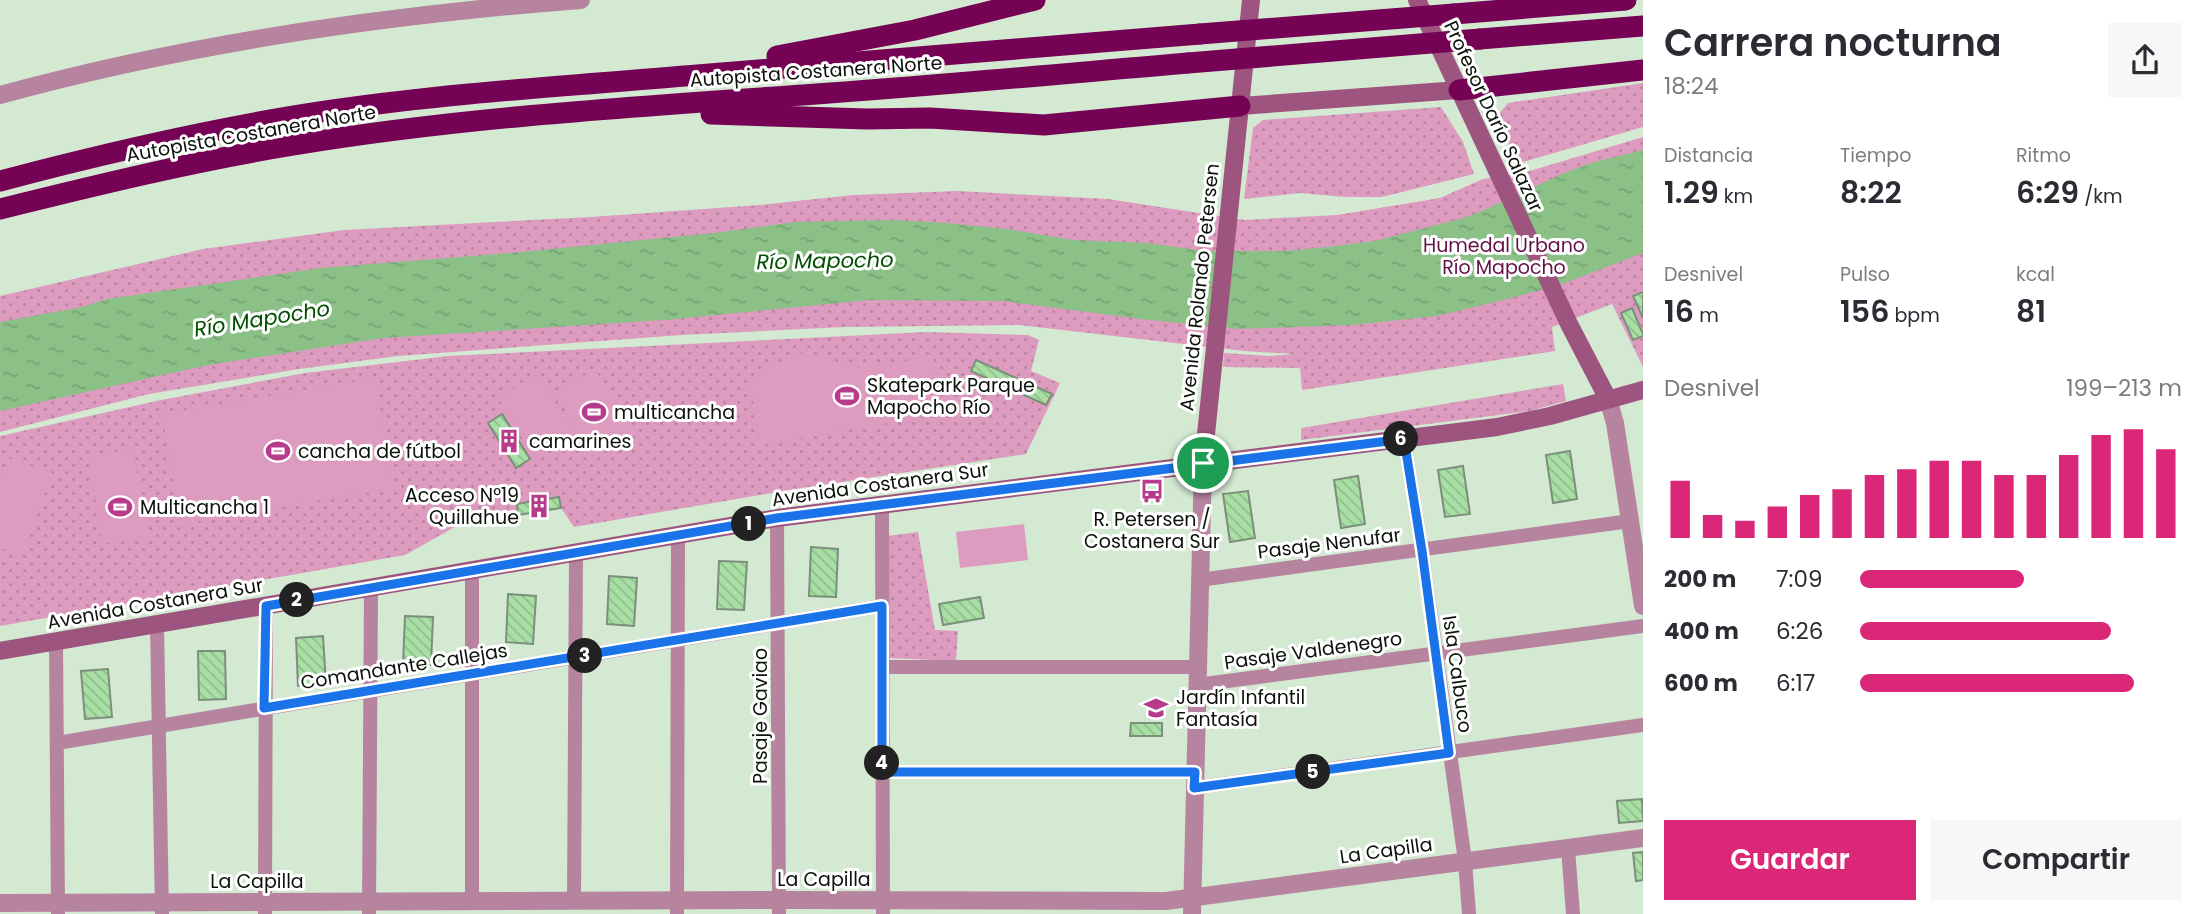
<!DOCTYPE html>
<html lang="es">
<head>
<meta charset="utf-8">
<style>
	:root { --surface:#fff; --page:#f7f7f7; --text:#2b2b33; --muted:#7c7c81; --accent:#db2777 }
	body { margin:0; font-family:Poppins,sans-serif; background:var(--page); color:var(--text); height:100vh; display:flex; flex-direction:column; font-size:26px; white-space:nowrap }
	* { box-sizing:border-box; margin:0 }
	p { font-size:23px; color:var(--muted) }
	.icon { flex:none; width:38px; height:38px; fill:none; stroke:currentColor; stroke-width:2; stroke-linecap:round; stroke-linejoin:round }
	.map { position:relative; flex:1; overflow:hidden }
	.side { display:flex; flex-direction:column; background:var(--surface); width:560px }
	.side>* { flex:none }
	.pin { position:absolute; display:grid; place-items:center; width:60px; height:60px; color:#fff; margin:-30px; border:4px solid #fff; border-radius:50%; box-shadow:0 2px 7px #0007 }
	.km { position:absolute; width:35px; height:35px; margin:-18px; border-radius:50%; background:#222; color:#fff; font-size:19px; line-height:35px; text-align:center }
	.round { display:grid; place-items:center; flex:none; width:74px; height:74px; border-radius:0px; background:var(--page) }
	.head { display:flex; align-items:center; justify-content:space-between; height:119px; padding:0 21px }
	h1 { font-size:38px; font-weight:600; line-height:52px }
	.stats { display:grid; grid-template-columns:repeat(3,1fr); gap:10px; height:119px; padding:7px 21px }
	.stats div { display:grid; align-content:center }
	.stats b { font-size:30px; font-weight:600 }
	.stats small { font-size:19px; font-weight:400 }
	.stats p { font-size:19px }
	.chart { height:196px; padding:14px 21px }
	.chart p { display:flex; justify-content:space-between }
	.chart svg { width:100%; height:126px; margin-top:7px; stroke:var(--accent); stroke-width:6 }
	.cta { display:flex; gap:14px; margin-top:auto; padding:14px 21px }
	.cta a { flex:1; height:80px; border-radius:0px; background:var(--accent); color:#fff; font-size:28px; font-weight:600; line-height:80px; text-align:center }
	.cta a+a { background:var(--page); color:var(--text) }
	ul { padding:0 21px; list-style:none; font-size:23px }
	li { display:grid; grid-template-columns:112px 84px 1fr; align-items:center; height:52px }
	li i { height:18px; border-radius:9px; background:var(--accent) }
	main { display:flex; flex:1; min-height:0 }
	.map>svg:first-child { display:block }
	.grass { fill:url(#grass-dots) }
	.pitch { fill:#dc9bbf }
	.water { fill:url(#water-ripples) }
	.building { fill:url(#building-back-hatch); stroke:#7c8f7b; stroke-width:2 }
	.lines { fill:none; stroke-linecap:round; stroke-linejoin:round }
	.minor { stroke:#b6849f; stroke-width:14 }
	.tertiary { stroke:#b6849f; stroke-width:18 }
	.secondary { stroke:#9d557f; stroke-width:18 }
	.motorway { stroke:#750254; stroke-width:21 }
	.motorway-bridge { stroke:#750254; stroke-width:21 }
	.route-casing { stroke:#fff; stroke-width:14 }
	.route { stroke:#1a73e8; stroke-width:9 }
	.labels { text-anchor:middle; stroke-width:6; stroke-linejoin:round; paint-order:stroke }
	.street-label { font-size:19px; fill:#0b120a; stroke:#fff }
	.park-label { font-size:19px; fill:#641148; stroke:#fff }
	.poi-label { font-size:19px; fill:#0b120a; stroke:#fff; text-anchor:start }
	.water-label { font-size:21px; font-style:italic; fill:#005101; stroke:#fff }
</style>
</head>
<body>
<main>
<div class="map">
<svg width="1643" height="914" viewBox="0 0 1643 914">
	<defs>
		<pattern id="grass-dots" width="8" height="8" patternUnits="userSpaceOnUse" patternTransform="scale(1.75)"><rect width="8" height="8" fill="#dc9bbf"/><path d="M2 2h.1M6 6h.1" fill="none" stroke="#bb84a3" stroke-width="1.8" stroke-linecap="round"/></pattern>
		<pattern id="water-ripples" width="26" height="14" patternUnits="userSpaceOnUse" patternTransform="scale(1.75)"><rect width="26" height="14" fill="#8bc087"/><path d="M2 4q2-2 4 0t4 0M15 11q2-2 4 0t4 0" fill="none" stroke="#77a473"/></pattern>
		<pattern id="building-back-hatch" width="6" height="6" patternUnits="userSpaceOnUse" patternTransform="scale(1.75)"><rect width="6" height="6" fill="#a8dfa4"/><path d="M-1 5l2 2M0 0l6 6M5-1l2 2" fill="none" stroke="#8fbe8c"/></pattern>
	</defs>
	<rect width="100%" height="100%" fill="#d4e9d2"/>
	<g class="grass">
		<path d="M1643 83V127L1516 164 1498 115 1508 103Z"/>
		<path d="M1441 107 1463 142 1474 174 1382 197H1346L1299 193 1244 199 1253 128 1263 120Z"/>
		<path d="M1643 137V367L1612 304 1552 327 1555 351 1302 390 1300 368 1223 367 1224 353 1269 356 1294 354 1244 351 1019 325 844 327 682 335 398 356 299 369 149 394 0 432V296L203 249 344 230 591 217 760 205 853 195 957 191 1108 199 1244 220 1337 215 1440 198 1483 179 1523 173Z"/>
		<path d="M926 332 1028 335 1039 340 1031 371 1060 383 1026 454 789 490 574 527 561 508 462 523 405 555 0 626V436L161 400 305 373 448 356Z"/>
		<path d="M1563 384 1566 401 1530 411 1301 440V428Z"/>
		<path d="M918 532 935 630 958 631 956 661 889 658 887 536Z"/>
	</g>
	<g class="pitch">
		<path d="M798 352 861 368 933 357 945 413 760 445 750 380Z"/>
		<path d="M595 369 633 430 592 455 555 393Z"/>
		<path d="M538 374 576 435 535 459 498 398Z"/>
		<path d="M375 378 394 488 180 524 162 414Z"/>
		<path d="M133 449 148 536 103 544 88 457Z"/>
		<path d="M9 458 52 473 22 556 0 548V483Z"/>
		<path d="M1024 524 1028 560 960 568 956 532Z"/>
	</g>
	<path class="water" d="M1643 150V253L1562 284 1503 300 1437 316 1352 325 1239 329 1141 319 1003 301 869 300 665 320 383 338 208 365 0 411V322L82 307 107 299 321 268 510 253 714 233 795 222 892 220 946 223 1007 229 1073 240 1147 243 1205 251H1284L1328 247 1374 241 1460 219 1482 211 1564 173 1591 163Z"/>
	<g class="building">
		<path d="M1643 292V318L1633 296Z"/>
		<path d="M1632 308 1643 334V336L1633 340 1621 313Z"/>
		<path d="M976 360 1052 394 1046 405 971 371Z"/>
		<path d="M502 414 530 459 516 468 488 423Z"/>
		<path d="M1570 451 1577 499 1553 503 1546 455Z"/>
		<path d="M1463 466 1470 514 1445 517 1438 470Z"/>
		<path d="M1358 476 1365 524 1341 528 1334 480Z"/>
		<path d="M1248 491 1255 538 1230 542 1223 494Z"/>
		<path d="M559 497 561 508 518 515 517 504Z"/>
		<path d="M811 547 838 549 836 597 809 596Z"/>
		<path d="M719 561 747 562 744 610 717 609Z"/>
		<path d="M609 576 637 578 634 626 607 624Z"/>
		<path d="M508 594 536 596 533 644 506 642Z"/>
		<path d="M980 597 984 618 943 625 939 604Z"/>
		<path d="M405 616 433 617 431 665 403 664Z"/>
		<path d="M323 636 326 684 298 686 296 638Z"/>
		<path d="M198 651H225L226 699 199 700Z"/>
		<path d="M108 669 112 717 85 719 81 671Z"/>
		<path d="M1131 723H1162V736H1130Z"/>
		<path d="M1642 799 1643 821 1619 823 1617 801Z"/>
		<path d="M1643 852V880L1636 881 1633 853Z"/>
	</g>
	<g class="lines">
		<g class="minor">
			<path d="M1404 439 1422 551 1465 861 1469 914"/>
			<path d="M882 504 883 914"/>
			<path d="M777 518 779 914"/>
			<path d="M1199 580 1630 521"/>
			<path d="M157 624 162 914"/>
			<path d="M56 641 58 914"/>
			<path d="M882 667H1197"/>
			<path d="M1197 685 1643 626"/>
			<path d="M57 743 882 606"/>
			<path d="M882 772H1195"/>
			<path d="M1194 788 1643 725"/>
			<path d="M1568 848 1573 914"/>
			<path d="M472 901V570"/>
			<path d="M574 901 576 553"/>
			<path d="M265 914 266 606"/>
			<path d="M369 914 371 588"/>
			<path d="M677 914 678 535"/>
		</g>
		<g class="tertiary">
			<path d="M0 95C189 43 386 15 581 0"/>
			<path d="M1608 399 1615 423 1643 606"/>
			<path d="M0 903 779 900 1166 901 1643 838"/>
			<path d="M1192 914 1203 463"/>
		</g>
		<g class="secondary">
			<path d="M1417 0 1569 324 1608 399"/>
			<path d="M1240 106 1459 90"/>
			<path d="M1203 463 1251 0"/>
			<path d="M0 651 777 518 1497 427 1550 416 1643 390"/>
		</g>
		<g class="motorway">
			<path d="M1454 14 1626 0"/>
			<path d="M1480 39 1643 26"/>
			<path d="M777 56 915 30 1035 0"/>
			<path d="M1459 90 1643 70"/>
			<path d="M711 114 867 119 930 118 1044 125 1240 106"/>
			<path d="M0 181C110 152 221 126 333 110 450 93 567 86 685 76 857 62 1028 48 1200 34"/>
			<path d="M0 209C97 185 195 161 294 145 463 117 634 107 803 95 932 86 1060 74 1188 63"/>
		</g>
		<g class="motorway-bridge">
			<path d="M1200 34 1454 14"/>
			<path d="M1188 63 1480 39"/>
		</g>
	</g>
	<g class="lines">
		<g class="route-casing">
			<path id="route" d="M1404 439 1422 551 1449 753 1194 788 1195 772H882V606L264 708 266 606 777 518Z"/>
		</g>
		<use href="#route" class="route"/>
	</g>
	<defs>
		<g id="stadium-bare" transform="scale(1.89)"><path d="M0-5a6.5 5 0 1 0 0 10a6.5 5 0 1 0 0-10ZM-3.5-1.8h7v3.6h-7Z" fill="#b73b8a" stroke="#fff" stroke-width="2.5" paint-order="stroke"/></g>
		<g id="building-bare" transform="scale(1.89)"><path d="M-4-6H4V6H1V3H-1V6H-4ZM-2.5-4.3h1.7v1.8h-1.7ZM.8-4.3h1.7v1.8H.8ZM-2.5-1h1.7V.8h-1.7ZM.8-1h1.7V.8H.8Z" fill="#b73b8a" stroke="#fff" stroke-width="2.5" paint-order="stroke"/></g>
		<g id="bus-bare" transform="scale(1.89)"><path d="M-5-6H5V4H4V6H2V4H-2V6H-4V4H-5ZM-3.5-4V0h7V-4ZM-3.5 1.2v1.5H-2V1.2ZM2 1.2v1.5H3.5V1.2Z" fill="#b73b8a" stroke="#fff" stroke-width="2.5" paint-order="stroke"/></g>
		<g id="school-bare" transform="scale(1.89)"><path d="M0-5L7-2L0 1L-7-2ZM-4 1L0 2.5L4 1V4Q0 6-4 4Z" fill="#b73b8a" stroke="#fff" stroke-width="2.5" paint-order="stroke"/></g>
	</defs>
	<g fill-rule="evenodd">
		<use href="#stadium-bare" x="847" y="396"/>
		<use href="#stadium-bare" x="594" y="412"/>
		<use href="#building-bare" x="509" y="441"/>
		<use href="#stadium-bare" x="278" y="451"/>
		<use href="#bus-bare" x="1152" y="491"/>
		<use href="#building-bare" x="539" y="506"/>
		<use href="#stadium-bare" x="120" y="507"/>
		<use href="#school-bare" x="1156" y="708"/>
	</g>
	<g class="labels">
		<g class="street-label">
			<text transform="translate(816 71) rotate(-4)" y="7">Autopista Costanera Norte</text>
			<text transform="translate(1494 116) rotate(65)" y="7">Profesor Darío Salazar</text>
			<text transform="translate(251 133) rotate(-10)" y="7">Autopista Costanera Norte</text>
			<text transform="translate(1199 287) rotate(-84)" y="7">Avenida Rolando Petersen</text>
			<text transform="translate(880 484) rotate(-8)" y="7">Avenida Costanera Sur</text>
			<text transform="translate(1329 543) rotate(-7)" y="7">Pasaje Nenufar</text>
			<text transform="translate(155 603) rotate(-10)" y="7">Avenida Costanera Sur</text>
			<text transform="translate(1313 650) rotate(-8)" y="7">Pasaje Valdenegro</text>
			<text transform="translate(404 666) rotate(-9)" y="7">Comandante Callejas</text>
			<text transform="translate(1458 674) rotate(82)" y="7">Isla Calbuco</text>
			<text transform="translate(760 716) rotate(-90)" y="7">Pasaje Gaviao</text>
			<text transform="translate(1386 850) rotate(-8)" y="7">La Capilla</text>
			<text x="824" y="886">La Capilla</text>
			<text x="257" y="888">La Capilla</text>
		</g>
		<g class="park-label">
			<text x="1504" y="252">Humedal Urbano<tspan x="1504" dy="22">Río Mapocho</tspan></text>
		</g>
		<g class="poi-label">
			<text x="867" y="392">Skatepark Parque<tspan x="867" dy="22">Mapocho Río</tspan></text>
			<text x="614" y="419">multicancha</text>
			<text x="529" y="448">camarines</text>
			<text x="298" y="458">cancha de fútbol</text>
			<text x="519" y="502" text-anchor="end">Acceso N°19<tspan x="519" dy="22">Quillahue</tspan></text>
			<text x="140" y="514">Multicancha 1</text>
			<text x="1152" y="526" text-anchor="middle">R. Petersen /<tspan x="1152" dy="22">Costanera Sur</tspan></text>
			<text x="1176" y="704">Jardín Infantil<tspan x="1176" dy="22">Fantasía</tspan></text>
		</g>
		<g class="water-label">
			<text transform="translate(825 261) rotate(-1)" y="7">Río Mapocho</text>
			<text transform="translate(262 319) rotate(-9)" y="7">Río Mapocho</text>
		</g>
	</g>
</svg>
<div class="pin" style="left:1203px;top:463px;background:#1e9e55"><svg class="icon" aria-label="arrive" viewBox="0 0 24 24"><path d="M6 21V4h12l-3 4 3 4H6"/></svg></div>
<b class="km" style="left:749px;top:524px">1</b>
<b class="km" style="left:297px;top:600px">2</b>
<b class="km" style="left:585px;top:656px">3</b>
<b class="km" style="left:882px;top:763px">4</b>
<b class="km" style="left:1313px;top:772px">5</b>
<b class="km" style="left:1401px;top:439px">6</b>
</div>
<section class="side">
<div class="head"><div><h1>Carrera nocturna</h1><p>18:24</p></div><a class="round"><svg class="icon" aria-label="share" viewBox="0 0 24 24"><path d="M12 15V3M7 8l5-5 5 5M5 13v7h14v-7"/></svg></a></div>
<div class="stats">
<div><p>Distancia</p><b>1.29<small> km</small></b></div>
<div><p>Tiempo</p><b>8:22</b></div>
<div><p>Ritmo</p><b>6:29<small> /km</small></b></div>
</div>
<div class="stats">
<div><p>Desnivel</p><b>16<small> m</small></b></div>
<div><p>Pulso</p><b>156<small> bpm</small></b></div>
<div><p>kcal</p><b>81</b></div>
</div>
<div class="chart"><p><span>Desnivel</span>199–213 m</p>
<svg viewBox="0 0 160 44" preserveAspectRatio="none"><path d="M5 44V24M15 44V36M25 44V38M35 44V33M45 44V29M55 44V27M65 44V22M75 44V20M85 44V17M95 44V17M105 44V22M115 44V22M125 44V15M135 44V8M145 44V6M155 44V13"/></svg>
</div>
<ul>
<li><b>200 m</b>7:09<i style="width:51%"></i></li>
<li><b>400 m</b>6:26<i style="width:78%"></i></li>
<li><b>600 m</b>6:17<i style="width:85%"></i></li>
</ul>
<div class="cta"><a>Guardar</a><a>Compartir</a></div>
</section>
</main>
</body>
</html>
